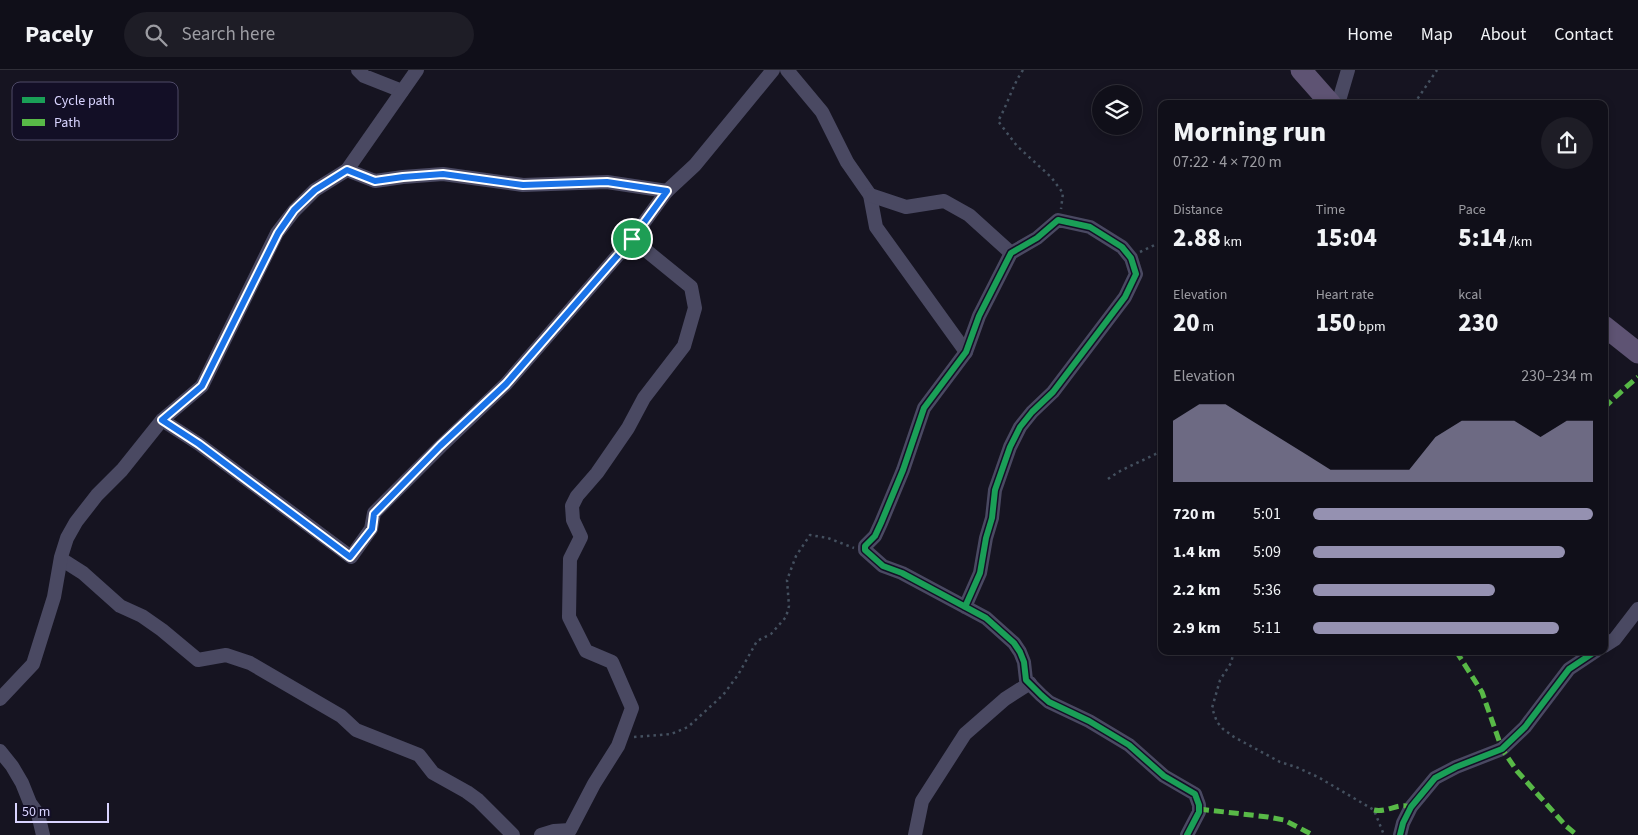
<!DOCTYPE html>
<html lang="en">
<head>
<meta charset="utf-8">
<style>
	:root { --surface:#100f19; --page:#1e1d26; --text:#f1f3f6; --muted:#9c9ca2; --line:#302f38; --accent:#9591b1 }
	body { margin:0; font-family:"Source Sans 3",sans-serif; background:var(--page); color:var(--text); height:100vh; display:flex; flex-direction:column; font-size:19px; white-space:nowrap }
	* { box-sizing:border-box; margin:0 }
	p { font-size:16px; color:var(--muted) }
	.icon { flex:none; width:28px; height:28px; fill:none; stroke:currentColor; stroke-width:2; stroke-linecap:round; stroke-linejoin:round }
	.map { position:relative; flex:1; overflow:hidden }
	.drawer { position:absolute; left:1158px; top:30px; width:450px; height:555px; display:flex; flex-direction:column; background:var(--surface); border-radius:10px; box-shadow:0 2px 8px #0003,0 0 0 1px var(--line) }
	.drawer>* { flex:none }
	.buttons { position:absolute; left:1092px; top:15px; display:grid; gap:10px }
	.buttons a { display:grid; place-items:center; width:50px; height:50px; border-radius:50%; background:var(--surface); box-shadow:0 2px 8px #0003,0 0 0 1px var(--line); font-size:25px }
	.scale { position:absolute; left:15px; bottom:12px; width:94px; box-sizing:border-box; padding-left:5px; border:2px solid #d9d4ff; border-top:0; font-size:14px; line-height:18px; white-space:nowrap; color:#d9d4ff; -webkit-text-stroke:4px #130f26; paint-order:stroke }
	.pin { position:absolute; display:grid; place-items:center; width:42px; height:42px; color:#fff; margin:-21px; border:2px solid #fff; border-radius:50%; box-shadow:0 1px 5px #0007 }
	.round { display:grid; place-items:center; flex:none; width:52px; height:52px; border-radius:26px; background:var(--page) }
	.head { display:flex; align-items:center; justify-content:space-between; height:85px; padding:0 15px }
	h1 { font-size:28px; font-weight:800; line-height:38px }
	.figures { display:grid; grid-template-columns:repeat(3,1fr); gap:8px; height:85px; padding:5px 15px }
	.figures div { display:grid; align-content:center }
	.figures b { font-size:25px; font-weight:800 }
	.figures small { font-size:14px; font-weight:400 }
	.figures p { font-size:14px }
	.chart { height:140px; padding:10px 15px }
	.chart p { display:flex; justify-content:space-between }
	.chart svg { width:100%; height:90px; margin-top:5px; fill:var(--accent); opacity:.7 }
	ul { padding:0 15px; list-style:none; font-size:16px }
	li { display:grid; grid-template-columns:80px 60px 1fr; align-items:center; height:38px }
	li i { height:12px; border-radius:6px; background:var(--accent) }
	header { display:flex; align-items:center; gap:30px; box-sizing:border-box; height:70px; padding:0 25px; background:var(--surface); border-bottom:1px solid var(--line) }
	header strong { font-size:24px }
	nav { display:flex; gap:28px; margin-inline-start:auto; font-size:18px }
	.search { width:350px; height:45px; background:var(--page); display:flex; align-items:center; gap:12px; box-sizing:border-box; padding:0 18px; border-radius:28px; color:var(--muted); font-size:19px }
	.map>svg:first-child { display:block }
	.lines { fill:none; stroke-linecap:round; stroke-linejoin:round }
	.path { stroke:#44505f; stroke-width:2.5; stroke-dasharray:2.5 4; stroke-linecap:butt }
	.minor { stroke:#4a4962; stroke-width:14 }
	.primary { stroke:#5e5373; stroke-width:21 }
	.quiet { stroke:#58b947; stroke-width:5; stroke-dasharray:10 5; stroke-linecap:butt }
	.cycleway-casing { stroke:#130f26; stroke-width:9 }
	.cycleway { stroke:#1a9f57; stroke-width:6 }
	.route-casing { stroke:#fff; stroke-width:10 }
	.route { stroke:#1a73e8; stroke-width:6 }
	.key { fill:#130f26; stroke:#4e4a67; stroke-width:1 }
	.key-label { font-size:14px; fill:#d9d4ff }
</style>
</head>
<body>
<header>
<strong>Pacely</strong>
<div class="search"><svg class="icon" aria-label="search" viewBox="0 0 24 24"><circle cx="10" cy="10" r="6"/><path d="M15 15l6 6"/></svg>Search here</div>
<nav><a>Home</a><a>Map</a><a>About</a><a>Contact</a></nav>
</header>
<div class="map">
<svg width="1638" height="765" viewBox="0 0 1638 765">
	<rect width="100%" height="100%" fill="#161421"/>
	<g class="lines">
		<g class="path">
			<path d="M1023 0C1012 16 1008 34 998 51L1017 76 1051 107 1063 123 1061 139"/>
			<path d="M1414 34 1437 0"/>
			<path d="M1140 182 1161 172"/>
			<path d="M1108 409C1124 397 1144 391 1161 381"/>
			<path d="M1234 581 1231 593 1220 610 1212 638 1217 652 1223 659 1234 667 1280 692 1296 697 1318 707 1374 740 1384 765"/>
			<path d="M634 667 671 664 688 657 723 625 738 605 757 571 771 564 786 547 789 536 787 510 796 486 810 465 828 468 854 478"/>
		</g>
		<g class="minor">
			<path d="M358 0 364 6 402 21"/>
			<path d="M787 0 822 42 847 92 870 125 876 157 966 282"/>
			<path d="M1338 34 1348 0"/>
			<path d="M347 100 375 111 403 107 443 104 523 115 607 112 667 121"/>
			<path d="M870 125 906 137 944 131 969 145 1011 183"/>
			<path d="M162 350 199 374 351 487 371 459 374 443 441 376 506 314 632 169 667 121 695 95 773 0"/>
			<path d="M61 489 83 503 120 536 142 546 162 560 198 590 226 585 250 593 341 646 356 660 419 685 433 703 467 722 478 730 513 765"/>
			<path d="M965 537 980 503 986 468 992 448 995 420 1010 377 1020 357 1032 342 1053 322 1125 227 1136 204 1131 188 1122 177 1090 157 1058 150 1037 168 1011 183 979 246 966 282 924 338 903 400 881 453 875 466 865 476V480L883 496 902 503 986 548 1014 573 1020 582 1024 592 1026 610 1041 625 1049 632 1089 651 1129 675 1164 706 1195 724 1199 735V742L1187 765"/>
			<path d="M1604 576 1615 569 1638 539"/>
			<path d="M0 629 33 594 54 527 61 487 67 468 76 452 97 425 122 400 162 350 202 316 277 163 294 141 315 120 347 100 417 0"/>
			<path d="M0 681 12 696 22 713 30 733 38 744 43 765"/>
			<path d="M541 765 554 761 570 760 594 714 618 676 632 638 612 592 586 581 569 547 570 489 581 467 573 450 572 436 577 426 597 403 628 358 644 328 684 276 695 238 691 217 632 169"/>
			<path d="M915 765 922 731 965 664 1005 629 1030 613"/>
			<path d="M1400 765 1403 753 1411 737 1435 708 1456 697 1502 679 1525 657 1569 599 1596 581"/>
		</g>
		<g class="primary">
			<path d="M1301 0 1331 34"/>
			<path d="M1604 256 1638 283"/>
		</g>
		<g class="quiet">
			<path d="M1604 338C1615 327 1626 317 1638 307"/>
			<path d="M1456 581 1482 622 1502 679 1517 701 1566 756 1577 765"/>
			<path d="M1199 739 1268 747 1284 750 1313 765"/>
			<path d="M1374 740C1387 743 1399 732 1411 737"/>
		</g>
		<g class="cycleway-casing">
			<g id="cycleway">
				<path d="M965 537 980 503 986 468 992 448 995 420 1010 377 1020 357 1032 342 1053 322 1125 227 1136 204 1131 188 1122 177 1090 157 1058 150 1037 168 1011 183 979 246 966 282 924 338 903 400 881 453 875 466 865 476V480L883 496 902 503 986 548 1014 573 1020 582 1024 592 1026 610 1041 625 1049 632 1089 651 1129 675 1164 706 1195 724 1199 735V742L1187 765"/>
				<path d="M1400 765 1403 753 1411 737 1435 708 1456 697 1502 679 1525 657 1569 599 1596 581"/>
			</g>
		</g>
		<use href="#cycleway" class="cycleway"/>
	</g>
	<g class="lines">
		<g class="route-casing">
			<path id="route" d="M347 100 375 111 403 107 443 104 523 115 607 112 667 121 632 169 506 314 440 376 374 444 372 459 350 487 199 374 162 350 202 316 278 163 294 140 315 120Z"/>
		</g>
		<use href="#route" class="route"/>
	</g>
	<rect x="12" y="12" width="166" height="58" rx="8" class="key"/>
	<rect x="22" y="27" width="23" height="6" fill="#1a9f57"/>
	<rect x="22" y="49" width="23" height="7" fill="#58b947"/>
	<g class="key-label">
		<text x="54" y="35">Cycle path</text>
		<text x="54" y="57">Path</text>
	</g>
</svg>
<div class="buttons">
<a><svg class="icon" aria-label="layers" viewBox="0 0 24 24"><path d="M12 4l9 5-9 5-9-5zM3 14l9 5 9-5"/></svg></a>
</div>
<div class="scale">50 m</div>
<div class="pin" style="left:632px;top:169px;background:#1e9e55"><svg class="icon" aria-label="arrive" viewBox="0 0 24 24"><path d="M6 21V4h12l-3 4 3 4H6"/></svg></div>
<section class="drawer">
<div class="head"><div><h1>Morning run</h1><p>07:22 · 4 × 720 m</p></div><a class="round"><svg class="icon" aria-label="share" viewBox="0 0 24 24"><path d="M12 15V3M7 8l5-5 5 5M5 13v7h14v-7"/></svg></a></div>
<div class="figures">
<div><p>Distance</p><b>2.88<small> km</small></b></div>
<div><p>Time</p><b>15:04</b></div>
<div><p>Pace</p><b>5:14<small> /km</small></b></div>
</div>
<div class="figures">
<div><p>Elevation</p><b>20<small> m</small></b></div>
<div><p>Heart rate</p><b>150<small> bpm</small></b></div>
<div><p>kcal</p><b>230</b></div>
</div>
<div class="chart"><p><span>Elevation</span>230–234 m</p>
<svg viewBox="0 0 160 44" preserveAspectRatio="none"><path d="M0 44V14L10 6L20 6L30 14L40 22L50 30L60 38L70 38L80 38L90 38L100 22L110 14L120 14L130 14L140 22L150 14L160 14V44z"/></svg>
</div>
<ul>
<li><b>720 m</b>5:01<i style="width:100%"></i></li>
<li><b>1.4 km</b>5:09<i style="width:90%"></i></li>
<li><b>2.2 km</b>5:36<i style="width:65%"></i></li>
<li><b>2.9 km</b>5:11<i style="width:88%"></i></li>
</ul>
</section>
</div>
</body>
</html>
